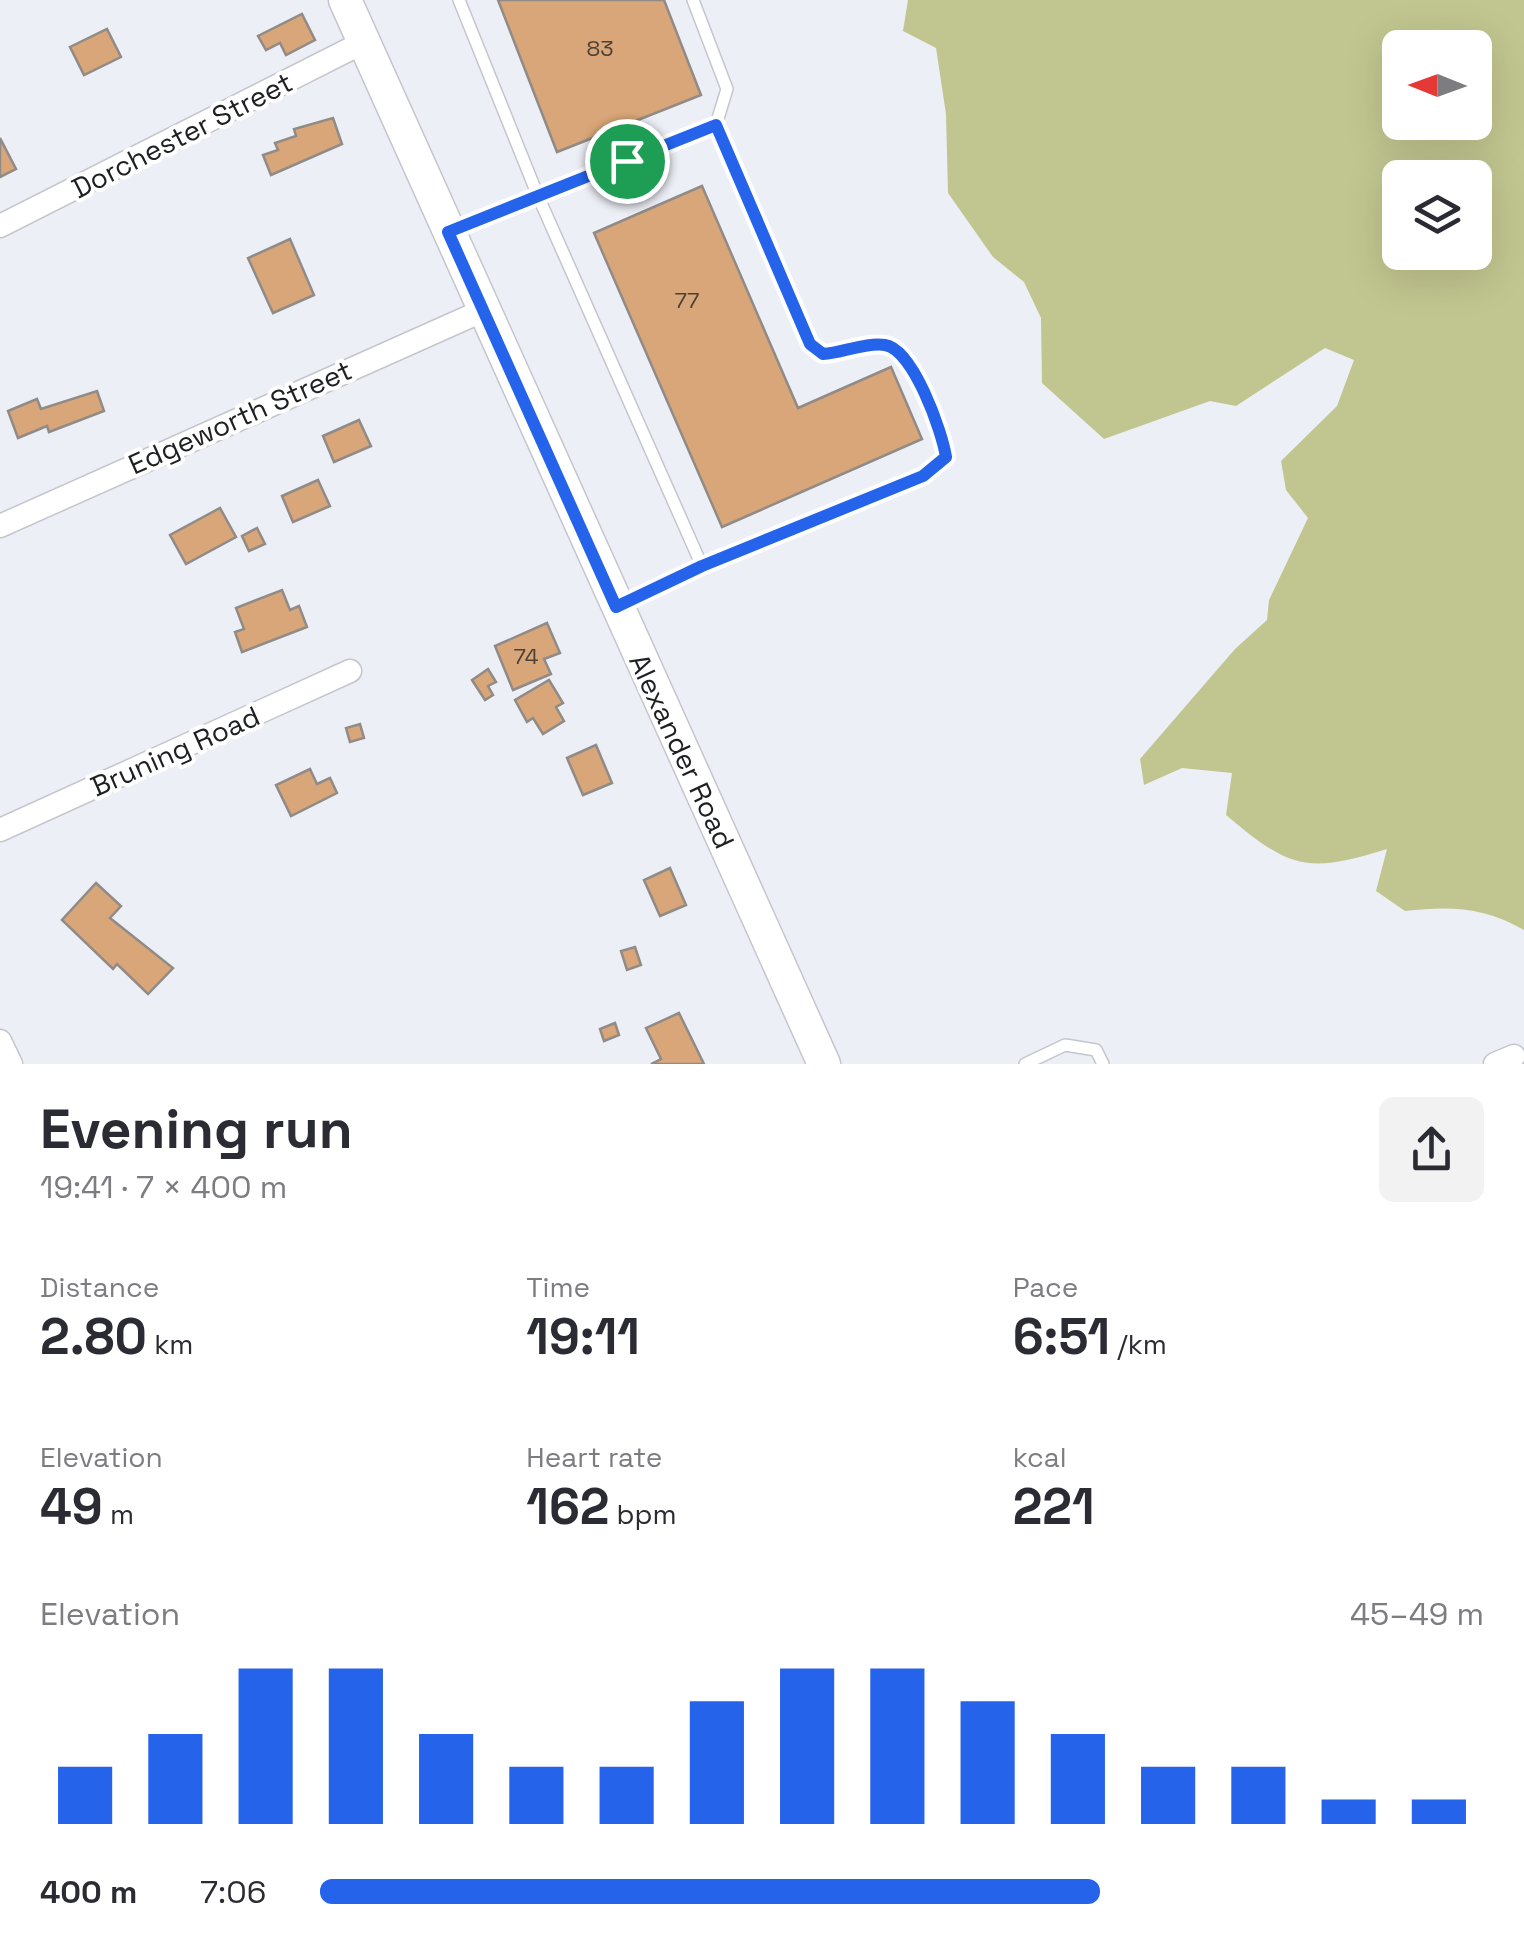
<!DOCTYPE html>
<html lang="en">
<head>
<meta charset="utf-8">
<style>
	:root { --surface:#fff; --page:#f2f2f3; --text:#2b2b33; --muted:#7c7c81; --accent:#2563eb }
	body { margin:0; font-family:"Space Grotesk",sans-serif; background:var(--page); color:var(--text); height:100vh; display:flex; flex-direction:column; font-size:38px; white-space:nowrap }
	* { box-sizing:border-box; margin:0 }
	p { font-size:32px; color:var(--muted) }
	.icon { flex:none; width:55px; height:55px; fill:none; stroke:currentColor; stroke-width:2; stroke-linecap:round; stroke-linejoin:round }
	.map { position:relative; height:1064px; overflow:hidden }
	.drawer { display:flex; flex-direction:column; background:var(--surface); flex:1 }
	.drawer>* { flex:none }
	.needle { width:65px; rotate:271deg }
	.tools { position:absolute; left:1382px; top:30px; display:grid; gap:20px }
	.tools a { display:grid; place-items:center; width:110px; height:110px; border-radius:15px; background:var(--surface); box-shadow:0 10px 40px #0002; font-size:50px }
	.pin { position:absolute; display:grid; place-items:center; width:85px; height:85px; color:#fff; margin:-42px; border:5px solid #fff; border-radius:50%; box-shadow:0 2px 10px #0007 }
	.round { display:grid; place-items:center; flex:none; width:105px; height:105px; border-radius:15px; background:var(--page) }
	.overview { display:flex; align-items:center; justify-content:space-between; height:170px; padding:0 40px }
	h1 { font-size:55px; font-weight:700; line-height:75px }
	.stats { display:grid; grid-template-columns:repeat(3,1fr); gap:15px; height:170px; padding:10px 40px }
	.stats div { display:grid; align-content:center }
	.stats b { font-size:50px; font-weight:700 }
	.stats small { font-size:28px; font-weight:400 }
	.stats p { font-size:28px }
	.chart { height:280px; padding:20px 40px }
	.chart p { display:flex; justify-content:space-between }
	.chart svg { width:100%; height:180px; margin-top:10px; stroke:var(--accent); stroke-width:6 }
	ul { padding:0 40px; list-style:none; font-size:32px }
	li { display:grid; grid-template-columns:160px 120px 1fr; align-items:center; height:75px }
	li i { height:25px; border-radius:12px; background:var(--accent) }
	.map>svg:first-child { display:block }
	.green { fill:#c1c58f; fill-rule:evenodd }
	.building { fill:#d8a678; stroke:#918b87; stroke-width:2.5 }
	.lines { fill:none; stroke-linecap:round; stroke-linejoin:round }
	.lane-casing { stroke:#c5c6cd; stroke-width:14 }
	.street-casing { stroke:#c5c6cd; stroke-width:25 }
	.secondary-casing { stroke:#c5c6cd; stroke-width:35 }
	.lane { stroke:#fff; stroke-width:11 }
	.street { stroke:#fff; stroke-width:22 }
	.secondary { stroke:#fff; stroke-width:32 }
	.route-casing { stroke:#fff; stroke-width:20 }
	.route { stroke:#2563eb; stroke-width:12 }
	.labels { text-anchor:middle; stroke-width:8; stroke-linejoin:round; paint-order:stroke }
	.number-label { font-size:22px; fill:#4c4137 }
	.street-label { font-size:28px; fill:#1e1f21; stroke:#fff }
</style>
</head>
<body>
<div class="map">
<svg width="1524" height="1064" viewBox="0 0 1524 1064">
	<rect width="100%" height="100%" fill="#edeff6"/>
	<path class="green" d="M908 0H1524V930C1484 907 1451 906 1405 911L1376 891 1387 849C1307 874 1290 869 1226 815L1232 773 1182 768 1144 785 1140 759 1235 649 1267 620 1269 600 1308 518 1286 490 1281 461 1337 406 1354 360 1325 348 1236 406 1210 401 1104 439 1042 383 1041 318 1024 282 993 257 948 193 946 114 936 48 903 31ZM1400 48H1475V122H1400ZM1400 178H1475V252H1400Z"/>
	<g class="building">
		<path d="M498 0H664L701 95 557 152Z"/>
		<path d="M302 14 315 40 286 55 280 43 266 50 258 36Z"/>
		<path d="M107 29 121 57 84 75 70 47Z"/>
		<path d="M333 118 342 144 271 175 263 155 278 150 275 143 296 136 294 129Z"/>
		<path d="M0 138 16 169 0 177Z"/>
		<path d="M702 186 798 408 891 367 922 439 722 527 594 233Z"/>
		<path d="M290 239 314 295 273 313 248 258Z"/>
		<path d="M97 391 104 411 49 432 47 426 18 438 8 411 37 399 41 409Z"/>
		<path d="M359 420 371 446 334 462 323 436Z"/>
		<path d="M318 480 330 506 293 522 282 496Z"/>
		<path d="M220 508 236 537 186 564 170 535Z"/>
		<path d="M257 528 265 544 249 551 242 536Z"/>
		<path d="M282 590 290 610 299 606 307 627 242 652 235 632 244 629 236 608Z"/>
		<path d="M547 623 560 653 544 659 551 674 513 690 495 646Z"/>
		<path d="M488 669 496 682 488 686 493 695 485 700 472 680Z"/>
		<path d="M549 680 563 703 556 707 564 721 543 734 533 718 527 722 515 700Z"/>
		<path d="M360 724 364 738 350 742 346 728Z"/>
		<path d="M596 745 612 783 583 795 567 758Z"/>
		<path d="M310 769 317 784 330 778 337 793 291 816 276 785Z"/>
		<path d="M670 868 686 905 660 916 644 880Z"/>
		<path d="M96 883 121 906 110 918 173 968 148 994 117 964 113 969 62 920Z"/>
		<path d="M635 947 641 965 627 970 621 951Z"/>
		<path d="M679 1013 704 1064H651L661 1059 646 1028Z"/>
		<path d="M615 1023 619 1035 604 1041 600 1029Z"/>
	</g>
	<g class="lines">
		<g class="lane-casing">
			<g id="lane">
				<path d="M459 0 538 196 716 125 810 344 823 355C842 353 866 343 884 345 913 349 942 431 945 457L923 476 702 566"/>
				<path d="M693 0 727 89 716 125"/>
				<path d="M453 230 538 196 702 566 620 605"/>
				<path d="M1025 1064 1065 1045 1096 1050 1103 1064"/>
			</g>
		</g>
		<g class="street-casing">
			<g id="street">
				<path d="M0 226 364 42"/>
				<path d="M0 526 482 311"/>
				<path d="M0 830 350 671"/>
				<path d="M0 1041 11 1064"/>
				<path d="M1495 1064 1514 1056"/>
			</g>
		</g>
		<g class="secondary-casing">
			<path id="secondary" d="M345 0 824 1064"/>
		</g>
		<use href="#lane" class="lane"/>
		<use href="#street" class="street"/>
		<use href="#secondary" class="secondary"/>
	</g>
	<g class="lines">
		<g class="route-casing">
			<path id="route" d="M716 125 810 344 823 354C842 353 866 342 885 345 913 349 942 431 946 457L923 476 702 566 616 607 448 232Z"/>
		</g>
		<use href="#route" class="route"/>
	</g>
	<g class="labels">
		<g class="number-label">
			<text x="600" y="56">83</text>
			<text x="687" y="308">77</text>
			<text x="526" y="664">74</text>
		</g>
		<g class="street-label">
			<text transform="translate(182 135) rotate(-27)" y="10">Dorchester Street</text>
			<text transform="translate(240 417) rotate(-24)" y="10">Edgeworth Street</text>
			<text transform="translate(175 751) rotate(-24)" y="10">Bruning Road</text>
			<text transform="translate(682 751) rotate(65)" y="10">Alexander Road</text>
		</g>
	</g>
</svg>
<div class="tools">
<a><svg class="needle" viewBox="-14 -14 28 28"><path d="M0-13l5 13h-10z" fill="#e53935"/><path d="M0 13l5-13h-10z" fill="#7c7c81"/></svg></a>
<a><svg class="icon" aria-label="layers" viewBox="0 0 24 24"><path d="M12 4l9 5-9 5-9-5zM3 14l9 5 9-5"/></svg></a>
</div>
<div class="pin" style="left:627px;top:161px;background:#1e9e55"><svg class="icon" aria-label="arrive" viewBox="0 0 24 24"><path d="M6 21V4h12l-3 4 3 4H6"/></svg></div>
</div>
<section class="drawer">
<div class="overview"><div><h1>Evening run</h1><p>19:41 · 7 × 400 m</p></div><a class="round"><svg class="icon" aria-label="share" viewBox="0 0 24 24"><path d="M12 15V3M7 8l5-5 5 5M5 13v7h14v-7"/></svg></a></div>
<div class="stats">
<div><p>Distance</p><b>2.80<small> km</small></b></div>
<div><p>Time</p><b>19:11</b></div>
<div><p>Pace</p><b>6:51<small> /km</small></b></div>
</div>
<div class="stats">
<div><p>Elevation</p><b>49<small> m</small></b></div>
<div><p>Heart rate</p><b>162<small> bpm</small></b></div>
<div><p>kcal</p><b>221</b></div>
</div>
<div class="chart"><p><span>Elevation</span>45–49 m</p>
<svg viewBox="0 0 160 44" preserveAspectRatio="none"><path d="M5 44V30M15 44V22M25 44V6M35 44V6M45 44V22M55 44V30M65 44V30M75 44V14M85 44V6M95 44V6M105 44V14M115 44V22M125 44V30M135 44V30M145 44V38M155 44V38"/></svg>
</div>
<ul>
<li><b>400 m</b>7:06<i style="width:67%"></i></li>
</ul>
</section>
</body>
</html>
